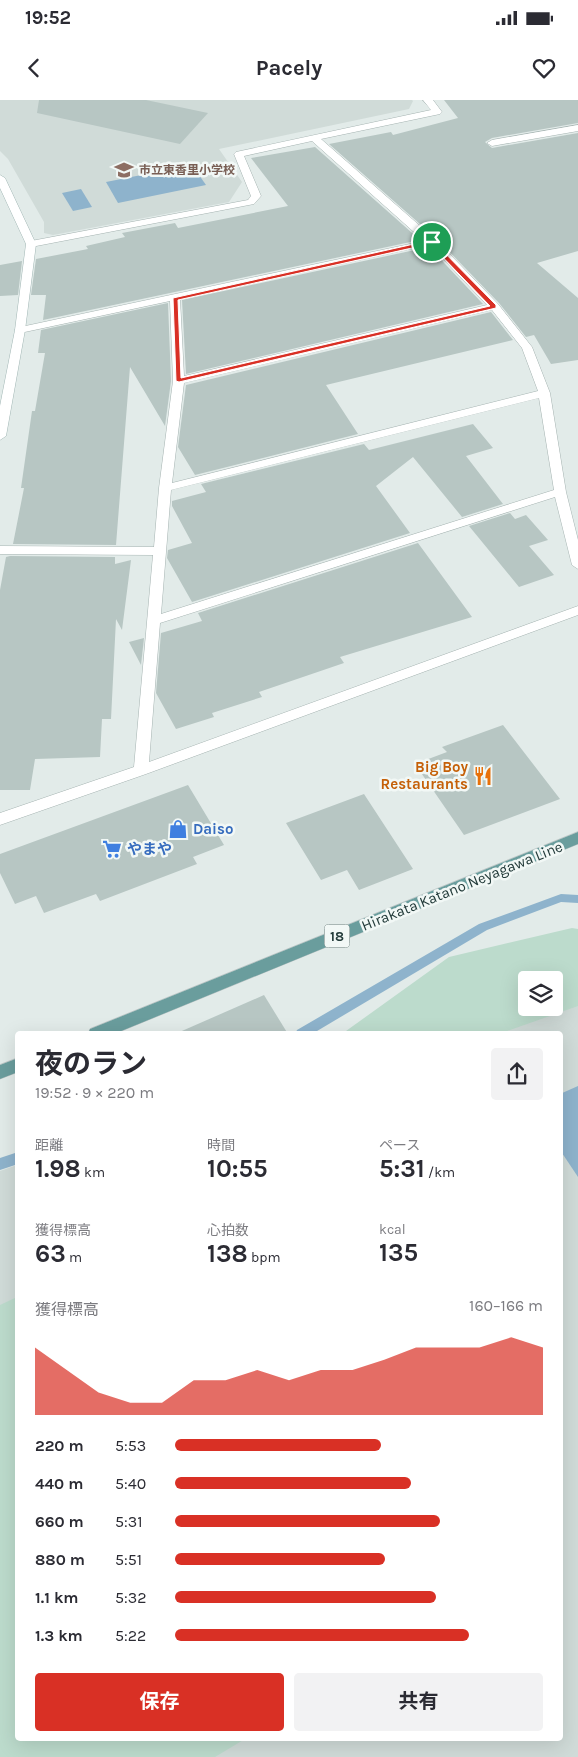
<!DOCTYPE html>
<html lang="ja">
<head>
<meta charset="utf-8">
<style>
	:root { --surface:#fff; --page:#f2f2f3; --text:#2b2b33; --muted:#7c7c81; --accent:#d93025 }
	body { margin:0; font-family:Karla,"Noto Sans JP",sans-serif; background:var(--page); color:var(--text); height:100vh; display:flex; flex-direction:column; font-size:19px; white-space:nowrap }
	* { box-sizing:border-box; margin:0 }
	p { font-size:16px; color:var(--muted) }
	.icon { flex:none; width:28px; height:28px; fill:none; stroke:currentColor; stroke-width:2; stroke-linecap:round; stroke-linejoin:round }
	.map { position:relative; flex:1; overflow:hidden }
	.sheet { position:absolute; left:15px; top:931px; width:548px; height:710px; display:flex; flex-direction:column; background:var(--surface); border-radius:5px; box-shadow:0 5px 20px #0002 }
	.sheet>* { flex:none }
	.tools { position:absolute; left:518px; top:871px; display:grid; gap:10px }
	.tools a { display:grid; place-items:center; width:45px; height:45px; border-radius:5px; background:var(--surface); box-shadow:0 5px 20px #0002; font-size:25px }
	.pin { position:absolute; display:grid; place-items:center; width:42px; height:42px; color:#fff; margin:-21px; border:2px solid #fff; border-radius:50%; box-shadow:0 1px 5px #0007 }
	.round { display:grid; place-items:center; flex:none; width:52px; height:52px; border-radius:5px; background:var(--page) }
	.summary { display:flex; align-items:center; justify-content:space-between; height:85px; padding:0 20px }
	h1 { font-size:28px; font-weight:700; line-height:38px }
	.figures { display:grid; grid-template-columns:repeat(3,1fr); gap:8px; height:85px; padding:5px 20px }
	.figures div { display:grid; align-content:center }
	.figures b { font-size:25px; font-weight:700 }
	.figures small { font-size:14px; font-weight:400 }
	.figures p { font-size:14px }
	.chart { height:140px; padding:10px 20px }
	.chart p { display:flex; justify-content:space-between }
	.chart svg { width:100%; height:90px; margin-top:5px; fill:var(--accent); opacity:.7 }
	.button { display:flex; gap:10px; margin-top:auto; padding:10px 20px }
	.button a { flex:1; height:58px; border-radius:5px; background:var(--accent); color:#fff; font-size:20px; font-weight:700; line-height:58px; text-align:center }
	.button a+a { background:var(--page); color:var(--text) }
	ul { padding:0 20px; list-style:none; font-size:16px }
	li { display:grid; grid-template-columns:80px 60px 1fr; align-items:center; height:38px }
	li i { height:12px; border-radius:6px; background:var(--accent) }
	.status { display:flex; justify-content:space-between; align-items:center; height:35px; padding:0 25px; background:var(--surface); direction:ltr }
	.status svg { height:14px; fill:currentColor }
	header { display:flex; justify-content:space-between; align-items:center; height:65px; padding:0 20px; background:var(--surface); font-size:22px; font-weight:700 }
	.map>svg:first-child { display:block }
	.built { fill:#d0dbd8 }
	.green { fill:#bcdbcc; fill-rule:evenodd }
	.water { fill:#8eb3cc }
	.lines { fill:none; stroke-linecap:round; stroke-linejoin:round }
	.stream { fill:#8eb3cc; fill-rule:evenodd }
	.building { fill:#b7c6c3 }
	.lane-casing { stroke:#a5b3b1; stroke-width:1 }
	.street-casing { stroke:#a5b3b1; stroke-width:1 }
	.secondary-casing { stroke:#a1b6b4; stroke-width:1 }
	.primary-casing { stroke:#c1c8c8; stroke-width:1 }
	.lane { fill:#fff; fill-rule:evenodd }
	.street { fill:#fff; fill-rule:evenodd }
	.secondary { fill:#fff; fill-rule:evenodd }
	.primary { fill:#6a9d9d; fill-rule:evenodd }
	.route { fill:#d93025; stroke:#fff; fill-rule:evenodd }
	.labels { text-anchor:middle; stroke-width:5; stroke-linejoin:round; paint-order:stroke }
	.far-education-label { font-size:12px; font-weight:bold; fill:#785e54; stroke:#f2f8f6; text-anchor:start }
	.shield { fill:#f2f8f6; stroke:#617472; stroke-width:1 }
	.shield-label { font-size:14px; font-weight:bold; fill:#233b3a }
	.food-label { font-size:15px; font-weight:bold; fill:#c56008; stroke:#f2f8f6; text-anchor:end }
	.shop-label { font-size:15px; font-weight:bold; fill:#366cbe; stroke:#f2f8f6; text-anchor:start }
	.street-label { font-size:15px; fill:#233b3a; stroke:#f2f8f6 }
</style>
</head>
<body>
<div class="status"><b>19:52</b><svg viewBox="0 0 49 12"><path d="M0 12V9h3v3zM5 12V6h3v6zM10 12V3h3v9zM15 12V0h3v12zM26 1h20v11H26zM47 4h2v5h-2z"/></svg></div>
<header><svg class="icon" aria-label="back" viewBox="0 0 24 24"><path d="M15 5l-7 7 7 7"/></svg>Pacely<svg class="icon" aria-label="heart" viewBox="0 0 24 24"><path d="M12 20l-8-8c-3-5 5-10 8-4 3-6 11-1 8 4z"/></svg></header>
<div class="map">
<svg width="578" height="1657" viewBox="0 0 578 1657">
	<rect width="100%" height="100%" fill="#e2ebe9"/>
	<g class="built">
		<path d="M0 0H412L413 1 409 9 219 49 242 82 229 102 53 135 44 133V122L8 59 0 51Z"/>
		<path d="M578 904V1657H0V1071L17 1065 18 1639H560V934H390Z"/>
	</g>
	<g class="green">
		<path d="M572 828 578 829V906L499 934H348L346 931 449 857ZM526 880H554V908H526Z"/>
		<path d="M17 1197 18 1639H245L215 1657H0V1205Z"/>
	</g>
	<g class="water">
		<path d="M192 65 206 85 118 103 106 82Z"/>
		<path d="M81 89 92 107 73 111 62 93Z"/>
		<path d="M578 986V1077L560 1050V994Z"/>
	</g>
	<g class="lines">
		<g class="stream">
			<path d="M561 794 578 795V803L561 802 487 830 312 934H295L297 930 479 824Z"/>
			<path d="M18 1052V1064L0 1070V1058Z"/>
		</g>
	</g>
	<g class="building">
		<path d="M39 0H146L208 13 180 44 37 13Z"/>
		<path d="M444 0H578V23L492 38 485 42 492 48 578 33V151L537 163 578 198V260L551 264 534 235 526 237 499 203 437 139 329 44 391 32 393 35 458 18Z"/>
		<path d="M315 47 420 140 43 220 46 195H31L36 159 88 149 86 146 125 137 122 133 175 123 178 128 288 106 251 58Z"/>
		<path d="M429 147 483 204 186 274 182 200Z"/>
		<path d="M22 161 18 195 0 196V165Z"/>
		<path d="M168 203 171 281 165 326 130 267 116 445 13 444 24 388H21L32 311H35L45 253H38L41 230Z"/>
		<path d="M491 212 513 240 326 285 358 334 195 375 178 347 186 285Z"/>
		<path d="M473 324 493 348 466 356 503 404 462 417 413 357 376 386 410 433 192 502 167 458 168 450 192 443 172 406V401L206 392 201 384 364 344 369 350Z"/>
		<path d="M510 413 515 419 526 415 548 440 529 446 554 475 519 487 469 426Z"/>
		<path d="M418 443 472 517 340 557 344 563 259 592 262 597 212 613 214 617 176 629 156 593 161 533 202 521 198 513Z"/>
		<path d="M10 456 115 457V464L131 460 122 530 116 519 111 619H102L100 657 35 659 30 690H0V490L6 457Z"/>
		<path d="M144 538 141 565 129 542Z"/>
		<path d="M503 625 560 699 464 735 415 664 447 652 442 647Z"/>
		<path d="M188 685 224 745 193 757 197 764 100 801 96 794 44 813 36 796 15 804 0 773V754Z"/>
		<path d="M364 694 413 769 359 790 347 770 321 780 286 723Z"/>
		<path d="M264 895 288 934H175Z"/>
	</g>
	<g class="lines">
		<g class="lane-casing">
			<path id="lane" d="M578 25V31L492 46 487 43 492 40Z"/>
		</g>
		<g class="street-casing">
			<path id="street" d="M423 0H433L442 12 440 14 321 39 436 140 498 204 532 247 550 293 566 392 578 440V469L572 465 555 397 160 523 149 662 578 506V515L146 674 0 725V713L134 667 153 455 0 454V446L154 447 159 388 173 281 170 201 20 233 15 230 16 228 424 141 312 41 244 56 261 96 254 104 31 147 26 144 31 141 248 100 251 96 234 54 236 52 431 10ZM430 145 487 205 184 276 180 199ZM492 210 522 248 538 291 172 383 184 283ZM539 298 554 390 161 514 171 390Z"/>
		</g>
		<g class="secondary-casing">
			<path id="secondary" d="M0 75 5 78 36 144 25 230 6 336 0 340V306L15 230 26 144 0 88Z"/>
		</g>
		<g class="primary-casing">
			<g id="primary">
				<path d="M578 732V744L114 934H88L90 929Z"/>
				<path d="M18 958V972L0 979V965Z"/>
			</g>
		</g>
		<use href="#lane" class="lane"/>
		<use href="#street" class="street"/>
		<use href="#secondary" class="secondary"/>
		<use href="#primary" class="primary"/>
	</g>
	<path class="route" d="M432 140 496 205V208L179 282 176 281 173 198ZM430 144 490 206 181 278 178 200Z"/>
	<defs>
		<g id="school-bare" transform="scale(1.5)"><path d="M0-5L7-2L0 1L-7-2ZM-4 1L0 2.5L4 1V4Q0 6-4 4Z" fill="#8d6e63" stroke="#f2f8f6" stroke-width="2.5" paint-order="stroke"/></g>
		<g id="restaurant-bare" transform="scale(1.5)"><path d="M-5-6h1v4h1v-4h1v4h1v-4h1v5L-1.5 .5V6h-2V.5L-5-1ZM5-6V6H3V1.5H1.5Q1.5-4 5-6Z" fill="#e8710a" stroke="#f2f8f6" stroke-width="2.5" paint-order="stroke"/></g>
		<g id="shop-bare" transform="scale(1.5)"><path d="M-5-2.5h2.3a2.7 3.5 0 0 1 5.4 0H5L5.5 6h-11ZM-1.5-2.5h3a1.5 2.3 0 0 0-3 0Z" fill="#3f7fe0" stroke="#f2f8f6" stroke-width="2.5" paint-order="stroke"/></g>
		<g id="supermarket-bare" transform="scale(1.5)"><path d="M-6-5.5h2.5l.6 2H6L4.5 2H-2.5L-4.4-4H-6ZM-1.5 3.2a1.3 1.3 0 1 0 .1 0ZM3 3.2a1.3 1.3 0 1 0 .1 0Z" fill="#3f7fe0" stroke="#f2f8f6" stroke-width="2.5" paint-order="stroke"/></g>
	</defs>
	<g fill-rule="evenodd">
		<use href="#school-bare" x="124" y="70"/>
		<use href="#restaurant-bare" x="483" y="676"/>
		<use href="#shop-bare" x="178" y="729"/>
		<use href="#supermarket-bare" x="112" y="749"/>
	</g>
	<g class="labels">
		<g class="far-education-label">
			<text x="139" y="74">市立東香里小学校</text>
		</g>
		<rect class="shield" x="324.5" y="824.5" width="25" height="23" rx="4"/>
		<g class="shield-label">
			<text x="337" y="841">18</text>
		</g>
		<g class="food-label">
			<text x="468" y="672">Big Boy<tspan x="468" dy="17">Restaurants</tspan></text>
		</g>
		<g class="shop-label">
			<text x="193" y="734">Daiso</text>
			<text x="127" y="754">やまや</text>
		</g>
		<g class="street-label">
			<text transform="translate(462 786) rotate(-22)" y="5">Hirakata Katano Neyagawa Line</text>
		</g>
	</g>
</svg>
<div class="tools">
<a><svg class="icon" aria-label="layers" viewBox="0 0 24 24"><path d="M12 4l9 5-9 5-9-5zM3 14l9 5 9-5"/></svg></a>
</div>
<div class="pin" style="left:432px;top:142px;background:#1e9e55"><svg class="icon" aria-label="arrive" viewBox="0 0 24 24"><path d="M6 21V4h12l-3 4 3 4H6"/></svg></div>
<section class="sheet">
<div class="summary"><div><h1>夜のラン</h1><p>19:52 · 9 × 220 m</p></div><a class="round"><svg class="icon" aria-label="share" viewBox="0 0 24 24"><path d="M12 15V3M7 8l5-5 5 5M5 13v7h14v-7"/></svg></a></div>
<div class="figures">
<div><p>距離</p><b>1.98<small> km</small></b></div>
<div><p>時間</p><b>10:55</b></div>
<div><p>ペース</p><b>5:31<small> /km</small></b></div>
</div>
<div class="figures">
<div><p>獲得標高</p><b>63<small> m</small></b></div>
<div><p>心拍数</p><b>138<small> bpm</small></b></div>
<div><p>kcal</p><b>135</b></div>
</div>
<div class="chart"><p><span>獲得標高</span>160–166 m</p>
<svg viewBox="0 0 160 44" preserveAspectRatio="none"><path d="M0 44V11L10 22L20 33L30 38L40 38L50 27L60 27L70 22L80 27L90 22L100 22L110 17L120 11L130 11L140 11L150 6L160 11V44z"/></svg>
</div>
<ul>
<li><b>220 m</b>5:53<i style="width:56%"></i></li>
<li><b>440 m</b>5:40<i style="width:64%"></i></li>
<li><b>660 m</b>5:31<i style="width:72%"></i></li>
<li><b>880 m</b>5:51<i style="width:57%"></i></li>
<li><b>1.1 km</b>5:32<i style="width:71%"></i></li>
<li><b>1.3 km</b>5:22<i style="width:80%"></i></li>
</ul>
<div class="button"><a>保存</a><a>共有</a></div>
</section>
</div>
</body>
</html>
